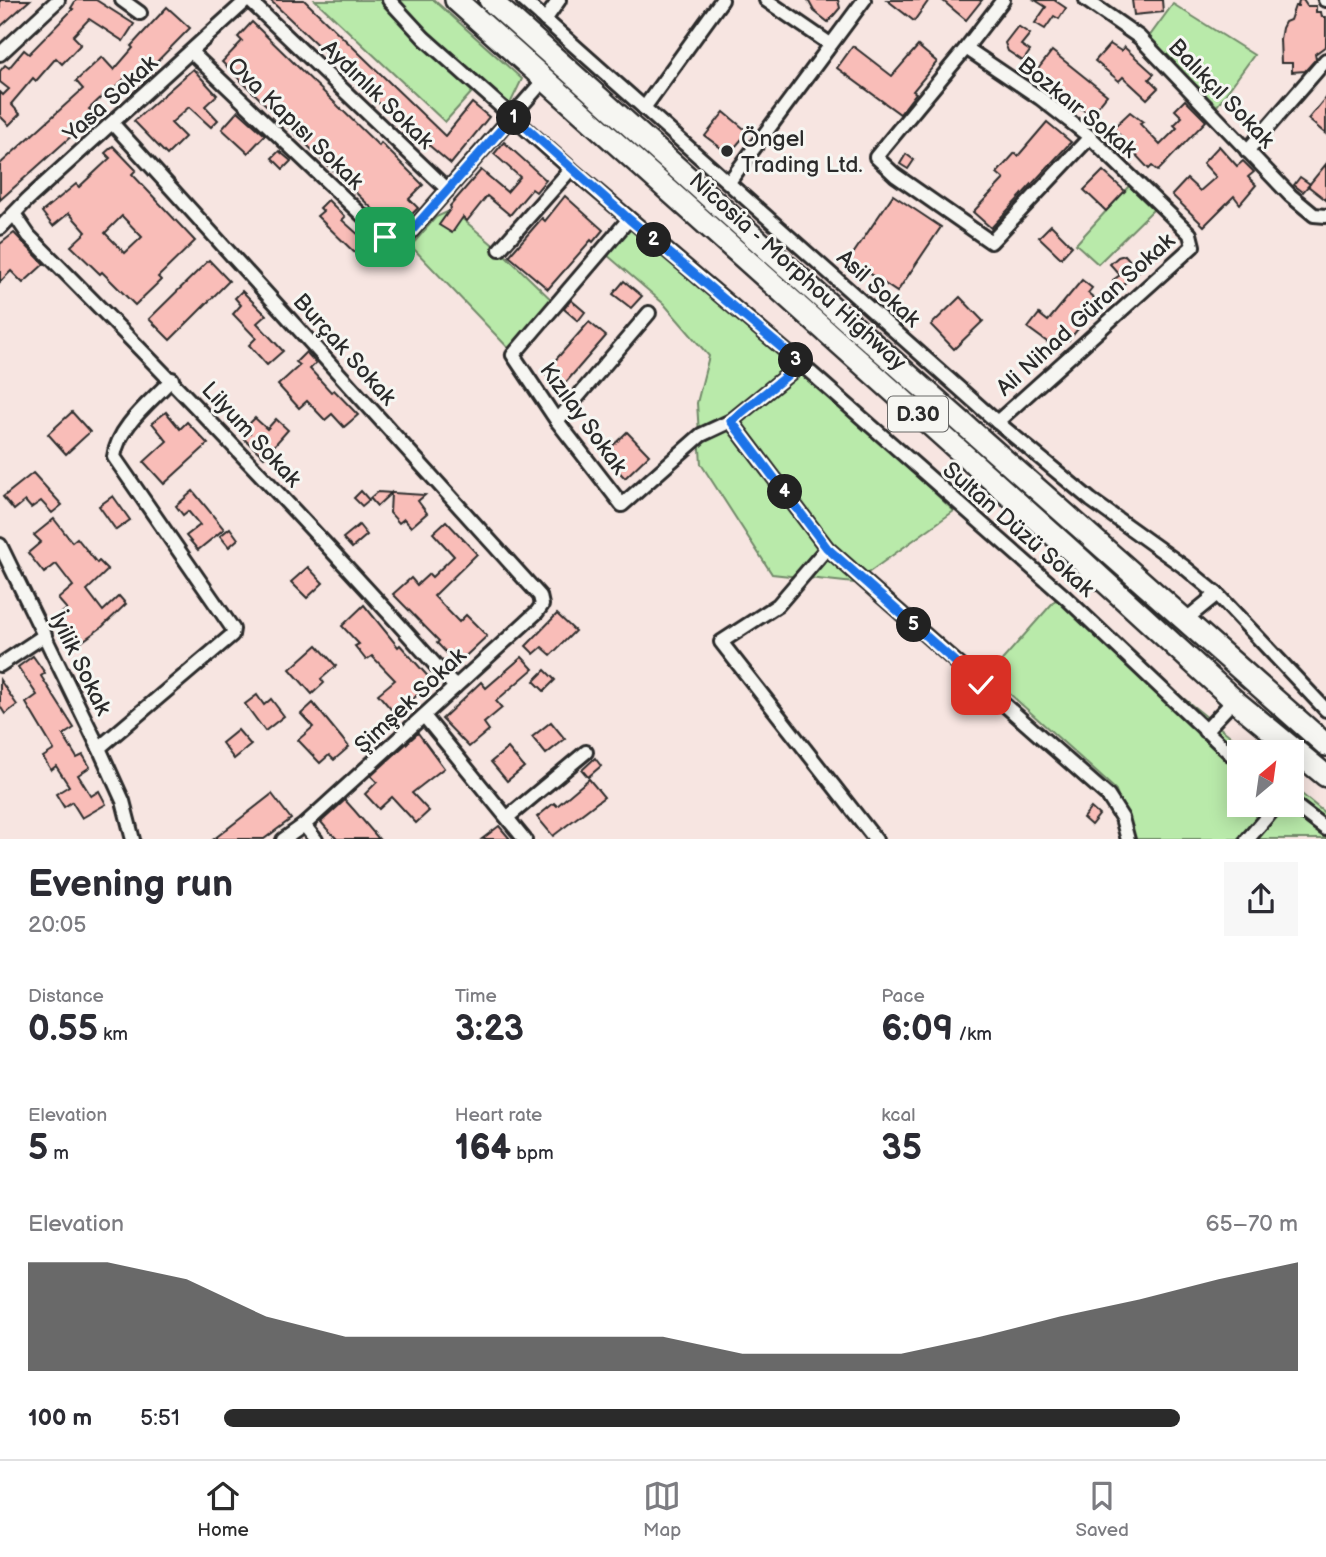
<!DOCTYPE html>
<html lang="en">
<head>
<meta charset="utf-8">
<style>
	:root { --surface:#fff; --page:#f7f7f7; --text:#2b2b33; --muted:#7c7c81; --line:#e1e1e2; --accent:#2b2b2b }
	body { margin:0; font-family:"Balsamiq Sans",sans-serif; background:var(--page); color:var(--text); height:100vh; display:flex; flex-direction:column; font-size:26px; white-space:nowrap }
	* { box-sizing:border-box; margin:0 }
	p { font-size:23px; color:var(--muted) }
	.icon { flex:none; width:38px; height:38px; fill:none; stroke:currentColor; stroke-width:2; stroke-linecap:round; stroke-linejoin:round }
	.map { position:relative; height:839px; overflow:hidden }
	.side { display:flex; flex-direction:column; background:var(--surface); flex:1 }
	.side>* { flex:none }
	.needle { width:46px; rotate:29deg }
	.fabs { position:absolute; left:1227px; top:740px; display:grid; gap:14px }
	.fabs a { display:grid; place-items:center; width:77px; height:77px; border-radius:0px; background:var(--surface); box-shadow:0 4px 18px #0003; font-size:35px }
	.pin { position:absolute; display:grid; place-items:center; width:60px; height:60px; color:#fff; margin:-30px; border-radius:14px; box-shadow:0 4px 10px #0006 }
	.km { position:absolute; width:35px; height:35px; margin:-18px; border-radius:50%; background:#222; color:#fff; font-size:19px; line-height:35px; text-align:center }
	.round { display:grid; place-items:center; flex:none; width:74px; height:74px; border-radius:0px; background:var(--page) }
	.summary { display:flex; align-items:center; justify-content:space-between; height:119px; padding:0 28px }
	h1 { font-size:38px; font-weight:800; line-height:52px }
	.stats { display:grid; grid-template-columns:repeat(3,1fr); gap:10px; height:119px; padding:7px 28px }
	.stats div { display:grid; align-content:center }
	.stats b { font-size:35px; font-weight:800 }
	.stats small { font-size:19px; font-weight:400 }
	.stats p { font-size:19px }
	.chart { height:196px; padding:14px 28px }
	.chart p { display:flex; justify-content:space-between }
	.chart svg { width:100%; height:126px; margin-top:7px; fill:var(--accent); opacity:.7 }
	ul { padding:0 28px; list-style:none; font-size:23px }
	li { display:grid; grid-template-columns:112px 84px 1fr; align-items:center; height:52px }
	li i { height:18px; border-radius:9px; background:var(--accent) }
	.tab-bar { display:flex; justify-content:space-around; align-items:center; height:98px; border-top:2px solid var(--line); background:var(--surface); font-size:19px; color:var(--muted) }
	.tab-bar a { display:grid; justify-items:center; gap:4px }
	.tab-bar .selected { color:var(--accent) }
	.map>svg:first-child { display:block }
	.green { fill:#b9eaaa; stroke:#728a6a; stroke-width:2 }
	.building { fill:#f9bdb8; stroke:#2b2b2b; stroke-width:2; fill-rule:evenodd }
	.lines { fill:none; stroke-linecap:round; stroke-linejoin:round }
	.minor-casing { stroke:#2b2b2b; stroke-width:18 }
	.trunk-casing { stroke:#2b2b2b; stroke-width:26 }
	.minor { stroke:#f6f6f2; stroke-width:12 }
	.trunk { stroke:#f6f6f2; stroke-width:21 }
	.route-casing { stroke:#fff; stroke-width:14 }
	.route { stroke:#1a73e8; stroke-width:9 }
	.poi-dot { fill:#2b2b2b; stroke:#f6f6f2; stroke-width:2.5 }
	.labels { text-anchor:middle; stroke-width:6; stroke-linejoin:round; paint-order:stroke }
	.shield { fill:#f6f6f2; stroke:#686867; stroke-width:2 }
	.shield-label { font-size:21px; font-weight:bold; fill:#2b2b2b }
	.street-label { font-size:23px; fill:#2b2b2b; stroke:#f6f6f2 }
	.poi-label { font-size:23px; fill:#2b2b2b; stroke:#f6f6f2; text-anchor:start }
</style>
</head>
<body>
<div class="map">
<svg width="1326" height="840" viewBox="0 0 1326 840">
	<rect width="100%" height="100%" fill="#f7e5e1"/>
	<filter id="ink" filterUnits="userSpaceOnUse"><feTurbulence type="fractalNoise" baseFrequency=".0143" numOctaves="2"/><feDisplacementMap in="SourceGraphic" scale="14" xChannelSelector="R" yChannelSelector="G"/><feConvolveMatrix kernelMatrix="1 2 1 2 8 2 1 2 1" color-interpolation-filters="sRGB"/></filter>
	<g filter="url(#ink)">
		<g class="green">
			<path d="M315 0H434L522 79 510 104 482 81 445 122Z"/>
			<path d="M1173 4 1254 55 1217 106 1149 37Z"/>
			<path d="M1129 186 1154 209 1098 264 1076 244Z"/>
			<path d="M452 210 505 255 557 305 514 354 411 246 436 217Z"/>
			<path d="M639 217 954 511 854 583 772 574 701 464 697 403 709 356 664 304 607 255Z"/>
			<path d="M1058 597 1250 752H1239V805H1292V786L1326 814V839H1135L1115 789 989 675Z"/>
		</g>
		<g class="building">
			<path d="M0 0H30L0 27Z"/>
			<path d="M76 0H96L134 24 123 41 89 19 73 36 81 44 62 64 56 58 36 81 33 78 11 104 20 114 9 125 0 116V92L3 95 9 89 0 82V71L5 65 9 68 24 50 29 54 73 9 71 8Z"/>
			<path d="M270 0H304L445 136 472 103 489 117 451 164 424 141 422 144Z"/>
			<path d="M808 0H838L840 8 828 22 814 11Z"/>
			<path d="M887 0H929L914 21Z"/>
			<path d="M942 0H982L966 20Z"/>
			<path d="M1035 0H1054L1066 8 1059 19 1054 16 1045 29 1035 23 1046 7Z"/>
			<path d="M1132 0H1162L1163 12 1134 15Z"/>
			<path d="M1299 0H1303L1307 6H1316V12H1321L1322 17H1326V46L1315 54 1316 59 1305 71 1292 72V63H1281L1280 39 1282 28 1285 22 1290 20 1295 6H1298Z"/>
			<path d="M167 7 190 28 137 82 128 75 112 91 110 89 89 109 95 115 0 200V164L83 89 76 81 102 57 114 70 133 48 131 46Z"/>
			<path d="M252 22 379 146 381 143 423 185 409 199 418 208 410 216 405 211 390 226 222 62 242 41 238 37Z"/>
			<path d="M1018 26 1030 34 1021 45 1030 51 1023 61 1008 51 1005 43Z"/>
			<path d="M1110 44 1121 51 1124 47 1154 74 1149 79 1158 88 1147 99 1123 77 1119 81 1095 61Z"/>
			<path d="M853 46 892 76 918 46 937 62 913 91 916 93 900 114 837 68Z"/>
			<path d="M1052 51 1107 95 1094 111 1090 108 1087 113 1035 73Z"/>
			<path d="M193 69 217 95 205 106 218 120 211 127 189 107 171 123 185 137 167 155 134 121Z"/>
			<path d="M1326 97V134L1308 119Z"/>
			<path d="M1185 100 1206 121 1158 171 1152 166 1149 169 1135 154 1133 157 1121 145 1125 141 1113 128 1130 112 1143 122 1140 124 1160 145 1177 128 1174 125 1182 117 1175 110Z"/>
			<path d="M238 111 265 135 248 153 222 129Z"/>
			<path d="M724 112 748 132 729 154 705 136Z"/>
			<path d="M1047 122 1071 142 991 228 973 212 1004 179 997 173 1015 153 1018 156Z"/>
			<path d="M504 142 546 180 536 192 532 189 510 215 487 196 467 221 463 217 452 233 439 225 451 208 450 206 481 170 507 192 520 177 494 154Z"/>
			<path d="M113 146 136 170 132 174 195 241 158 277 161 280 135 305 102 272 100 274 71 246 86 232 69 213 53 226 42 212 76 184 79 187 110 158 105 153ZM122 216 142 237 125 253 105 233Z"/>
			<path d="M1219 146 1237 166 1243 161 1254 172 1248 177 1256 185 1240 204 1234 196 1204 226 1172 195 1187 179 1200 191 1216 177 1203 163Z"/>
			<path d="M279 151 291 161 283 169 272 158Z"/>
			<path d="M906 154 914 160 908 169 900 164Z"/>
			<path d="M1326 164V200L1308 186Z"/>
			<path d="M1103 171 1125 191 1106 211 1084 190Z"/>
			<path d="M1300 177 1310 184 1303 192 1294 185Z"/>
			<path d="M893 195 941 227 897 292 849 260Z"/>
			<path d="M565 196 603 230 593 242 591 240 548 289 509 256 542 218 545 221Z"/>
			<path d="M328 200 345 217 342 220 369 244 358 256 317 216 323 211 320 208Z"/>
			<path d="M1051 225 1072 246 1061 258 1039 237Z"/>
			<path d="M14 233 44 264 23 283 11 271 0 282V244Z"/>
			<path d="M1125 255 1139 271 1118 289 1113 284V280L1120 275 1110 264 1118 257Z"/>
			<path d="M209 260 229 281 170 340 149 319Z"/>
			<path d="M1082 280 1092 288 1088 293 1103 305 1093 317 1087 312 1075 327 1078 329 1069 340 1066 337 1057 349 1028 328 1039 314 1048 321Z"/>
			<path d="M624 281 642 296 631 308 613 294Z"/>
			<path d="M242 291 266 315 257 323 283 351 267 365 249 345 256 338 233 314 241 305 235 298Z"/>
			<path d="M960 297 983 321 954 349 931 325Z"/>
			<path d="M571 300 585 312 578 321 564 309Z"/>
			<path d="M589 322 606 336 561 388 544 373Z"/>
			<path d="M306 352 316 363 310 369 331 392 334 390 358 415 344 427 332 414 325 420 307 401 299 408 278 385 300 365 296 362Z"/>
			<path d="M72 412 90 432 66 454 48 434Z"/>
			<path d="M166 412 180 429 187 422 208 444 164 484 144 462 167 441 152 423Z"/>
			<path d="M255 418 267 429 276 419 288 430 264 457 244 439 250 433 245 428Z"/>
			<path d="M627 432 649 455 625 478 603 455Z"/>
			<path d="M33 473 62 505 52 513 41 501 31 508 25 501 14 510 3 497Z"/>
			<path d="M193 491 224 529 198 550 186 536 200 525 188 511 183 515 176 506Z"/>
			<path d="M361 491 369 500 362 506 354 498Z"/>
			<path d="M377 492 425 495 418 501 427 513 411 527 404 519 399 523 390 513 391 493 377 506 370 498Z"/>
			<path d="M113 496 130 520 116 530 99 506Z"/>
			<path d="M54 519 72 542 77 538 97 563 99 561 108 570 87 590 103 611 119 596 126 604 102 627 77 645 56 617 67 609 58 599 73 586 56 564 44 573 28 553 41 542 34 535Z"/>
			<path d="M446 521 477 554 434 596 459 622 466 615 487 636 457 664 437 643 439 641 393 594 411 578 417 585 429 574 432 577 454 556 433 533Z"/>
			<path d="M359 525 367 535 352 548 343 538Z"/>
			<path d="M230 528 238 539 229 547 220 536Z"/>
			<path d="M308 567 323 583 307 598 291 582Z"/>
			<path d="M364 605 398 647 400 645 432 681 396 715 378 694 395 680 372 656 366 660 355 646 359 644 342 626Z"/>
			<path d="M557 614 575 631 551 655 542 647 534 654 526 646Z"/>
			<path d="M317 645 336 666 321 679 324 683 312 694 290 669Z"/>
			<path d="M33 656 45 673 41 676 74 728 63 735 77 758 83 755 90 767 78 775 91 796 99 791 106 804 82 818 72 802 64 807 56 794 69 786 56 766 51 770 43 757 54 750 26 703 37 695 18 667Z"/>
			<path d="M522 657 533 669 496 701 502 708 484 723 489 730 469 747 442 719 481 682 486 688Z"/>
			<path d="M545 670 555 680 544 691 534 681Z"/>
			<path d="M0 680 17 705 5 714 0 706Z"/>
			<path d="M257 695 264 705 271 699 284 716 265 731 245 704Z"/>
			<path d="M313 703 349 747 334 760 329 755 320 763 298 740 313 727 301 714Z"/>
			<path d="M551 722 565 739 546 754 532 737Z"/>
			<path d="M238 730 251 745 234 759 222 743Z"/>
			<path d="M418 733 444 768 412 793 429 811 416 823 392 797 379 809 365 794 377 782 371 776Z"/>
			<path d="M508 748 524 767 507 781 491 762Z"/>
			<path d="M595 758 601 766 588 777 582 770Z"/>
			<path d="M589 779 604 797 553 836 537 817 554 803 557 806Z"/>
			<path d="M272 794 291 819 264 839H214Z"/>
			<path d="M345 800 354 810 379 839H337L327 829 321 822Z"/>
			<path d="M1091 808 1099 815 1091 825 1083 818Z"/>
			<path d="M499 826 510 839H482Z"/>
		</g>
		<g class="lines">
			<g class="minor-casing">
				<g id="minor">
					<path d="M122 0 140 13"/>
					<path d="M249 0 448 190"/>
					<path d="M389 0 424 38 571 169 801 364 1065 597 1239 762"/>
					<path d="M523 0 997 422 1091 500 1183 566 1217 594 1326 710"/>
					<path d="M766 0 830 44"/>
					<path d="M1003 0 966 48 876 157 895 175 991 242 1090 137"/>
					<path d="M1086 0 1139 37 1290 195 1314 215 1326 216"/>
					<path d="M1325 0H1326"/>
					<path d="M545 20 559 0"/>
					<path d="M966 48 1040 98 1090 137 1190 234 1193 246 997 422"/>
					<path d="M192 53 385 237 395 242 406 237 544 80"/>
					<path d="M0 54 58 0"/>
					<path d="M644 108 722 0"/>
					<path d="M113 124 540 596 542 605 537 612 304 825 283 840"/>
					<path d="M1247 151 1326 60"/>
					<path d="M729 182 864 0"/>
					<path d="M14 214 29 236C175 383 318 532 455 687"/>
					<path d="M629 219 513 355 557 421 622 505 701 435 731 421 801 364"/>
					<path d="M0 228 27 200 247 0"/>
					<path d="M500 249 571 169"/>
					<path d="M557 421 649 313"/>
					<path d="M731 421 827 548 1108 796 1122 818 1128 840"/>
					<path d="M0 545 99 748 123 801 133 840"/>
					<path d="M827 548 778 605 721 642 876 840"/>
					<path d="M1184 621 1217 594"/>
					<path d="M0 665 45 635"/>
					<path d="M424 716 525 840"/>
					<path d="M1205 731 1234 700"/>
					<path d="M99 748 232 635 233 629 114 457C118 426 151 402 172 379"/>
					<path d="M1292 803 1326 829"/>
					<path d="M508 817 586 752"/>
					<path d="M304 825 316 840"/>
					<path d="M1247 840 1277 805"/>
				</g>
			</g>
			<g class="trunk-casing">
				<g id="trunk">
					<path d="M456 0 1078 557 1234 700 1326 776"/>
					<path d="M490 0 852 325 1326 745"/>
				</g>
			</g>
			<use href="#minor" class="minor"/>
			<use href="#trunk" class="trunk"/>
		</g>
	</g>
	<g class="lines" filter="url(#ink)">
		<g class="route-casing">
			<path id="route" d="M385 237 395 242 406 237 513 116 629 219 801 364 731 421 827 548 981 685"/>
		</g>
		<use href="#route" class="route"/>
	</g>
	<circle class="poi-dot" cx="727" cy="151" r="7"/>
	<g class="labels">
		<rect class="shield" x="888" y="396.5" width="60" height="35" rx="5"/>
		<g class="shield-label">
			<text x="918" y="421">D.30</text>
		</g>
		<g class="street-label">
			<text transform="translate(1222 93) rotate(46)" y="8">Balıkçıl Sokak</text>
			<text transform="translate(378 94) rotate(44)" y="8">Aydınlık Sokak</text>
			<text transform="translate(110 98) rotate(-42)" y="8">Yasa Sokak</text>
			<text transform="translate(1078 107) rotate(39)" y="8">Bozkaır Sokak</text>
			<text transform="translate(296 123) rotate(44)" y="8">Ova Kapısı Sokak</text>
			<text transform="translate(798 271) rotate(42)" y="8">Nicosia - Morphou Highway</text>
			<text transform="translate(879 288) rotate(42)" y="8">Asil Sokak</text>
			<text transform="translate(1085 314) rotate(-42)" y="8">Ali Nihad Güran Sokak</text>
			<text transform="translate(345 349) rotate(48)" y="8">Burçak Sokak</text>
			<text transform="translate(584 418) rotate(54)" y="8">Kızılay Sokak</text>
			<text transform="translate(252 434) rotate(47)" y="8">Lilyum Sokak</text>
			<text transform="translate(1019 529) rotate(41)" y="8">Sultan Düzü Sokak</text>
			<text transform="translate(81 663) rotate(64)" y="8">İyilik Sokak</text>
			<text transform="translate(410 700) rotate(-43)" y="8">Şimşek Sokak</text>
		</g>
		<g class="poi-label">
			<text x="741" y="146">Öngel<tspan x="741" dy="26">Trading Ltd.</tspan></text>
		</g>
	</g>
</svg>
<div class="fabs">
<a><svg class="needle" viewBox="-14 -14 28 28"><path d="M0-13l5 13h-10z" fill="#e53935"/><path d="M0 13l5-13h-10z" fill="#7c7c81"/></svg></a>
</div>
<div class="pin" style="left:385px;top:237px;background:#1e9e55"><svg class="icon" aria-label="arrive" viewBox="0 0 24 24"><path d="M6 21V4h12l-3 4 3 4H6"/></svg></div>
<div class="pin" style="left:981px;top:685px;background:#d93025"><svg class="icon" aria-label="check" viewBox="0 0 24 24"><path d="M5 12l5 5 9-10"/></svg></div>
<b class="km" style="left:514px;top:118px">1</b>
<b class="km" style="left:654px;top:240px">2</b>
<b class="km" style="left:796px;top:360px">3</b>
<b class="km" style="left:785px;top:492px">4</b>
<b class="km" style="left:914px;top:625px">5</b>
</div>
<section class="side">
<div class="summary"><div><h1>Evening run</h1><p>20:05</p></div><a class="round"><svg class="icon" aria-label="share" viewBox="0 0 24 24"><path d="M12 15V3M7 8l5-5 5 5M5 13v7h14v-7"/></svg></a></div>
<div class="stats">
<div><p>Distance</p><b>0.55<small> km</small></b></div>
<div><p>Time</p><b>3:23</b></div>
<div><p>Pace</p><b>6:09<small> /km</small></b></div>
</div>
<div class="stats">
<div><p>Elevation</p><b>5<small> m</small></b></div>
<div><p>Heart rate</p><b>164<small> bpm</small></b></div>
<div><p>kcal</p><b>35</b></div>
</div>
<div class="chart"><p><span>Elevation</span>65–70 m</p>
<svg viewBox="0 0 160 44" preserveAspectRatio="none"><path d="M0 44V6L10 6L20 12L30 25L40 32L50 32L60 32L70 32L80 32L90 38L100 38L110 38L120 32L130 25L140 19L150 12L160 6V44z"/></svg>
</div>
<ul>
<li><b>100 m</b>5:51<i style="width:89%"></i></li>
</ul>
</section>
<nav class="tab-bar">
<a class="selected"><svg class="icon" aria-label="home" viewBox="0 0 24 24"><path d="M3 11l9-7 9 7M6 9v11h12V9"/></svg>Home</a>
<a><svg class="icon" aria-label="map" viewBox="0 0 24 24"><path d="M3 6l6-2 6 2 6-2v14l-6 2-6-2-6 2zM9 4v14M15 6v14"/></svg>Map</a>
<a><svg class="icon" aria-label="saved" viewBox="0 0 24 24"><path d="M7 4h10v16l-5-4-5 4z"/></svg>Saved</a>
</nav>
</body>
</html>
